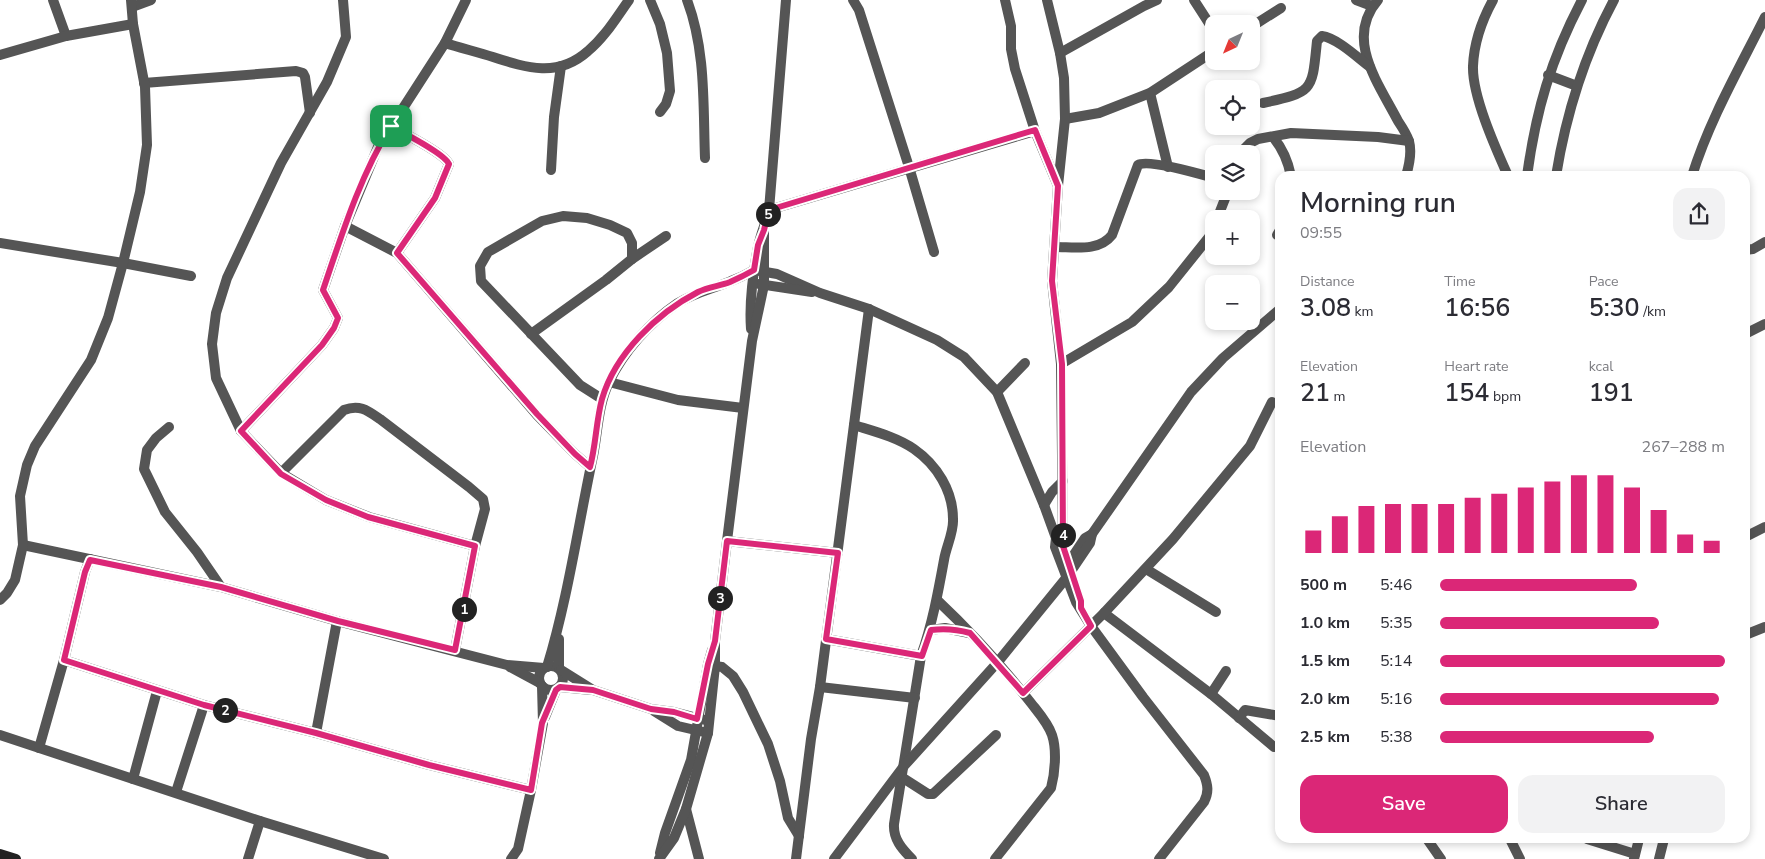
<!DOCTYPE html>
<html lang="en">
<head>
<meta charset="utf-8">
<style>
	:root { --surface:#fff; --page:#f2f2f3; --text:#2b2b33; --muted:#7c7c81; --accent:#db2777 }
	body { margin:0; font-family:"Nunito Sans",sans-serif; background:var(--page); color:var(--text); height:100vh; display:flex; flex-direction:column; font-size:19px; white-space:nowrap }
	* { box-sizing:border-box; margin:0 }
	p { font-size:16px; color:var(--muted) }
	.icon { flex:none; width:28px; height:28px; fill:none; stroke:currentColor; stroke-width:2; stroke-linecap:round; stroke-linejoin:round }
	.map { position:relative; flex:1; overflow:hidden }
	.drawer { position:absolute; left:1275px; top:171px; width:475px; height:672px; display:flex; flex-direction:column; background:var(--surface); border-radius:15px; box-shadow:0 2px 8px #0003 }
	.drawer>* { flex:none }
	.needle { width:32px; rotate:223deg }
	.fabs { position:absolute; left:1205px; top:15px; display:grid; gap:10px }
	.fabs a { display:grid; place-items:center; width:55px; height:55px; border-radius:10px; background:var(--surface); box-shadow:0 2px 8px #0003; font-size:25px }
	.pin { position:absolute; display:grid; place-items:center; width:42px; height:42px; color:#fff; margin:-21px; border-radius:10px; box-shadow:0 2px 8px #0006 }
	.km { position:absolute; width:25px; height:25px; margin:-12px; border-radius:50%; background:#222; color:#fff; font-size:14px; line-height:25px; text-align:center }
	.round { display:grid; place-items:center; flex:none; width:52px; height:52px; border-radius:15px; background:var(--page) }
	.headline { display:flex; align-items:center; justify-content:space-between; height:85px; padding:0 25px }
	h1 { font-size:28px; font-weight:600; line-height:38px }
	.metrics { display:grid; grid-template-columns:repeat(3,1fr); gap:8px; height:85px; padding:5px 25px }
	.metrics div { display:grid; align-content:center }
	.metrics b { font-size:25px; font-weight:600 }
	.metrics small { font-size:14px; font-weight:400 }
	.metrics p { font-size:14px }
	.chart { height:140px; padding:10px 25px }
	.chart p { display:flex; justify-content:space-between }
	.chart svg { width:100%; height:90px; margin-top:5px; stroke:var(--accent); stroke-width:6 }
	.primary-button { display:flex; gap:10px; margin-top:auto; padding:10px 25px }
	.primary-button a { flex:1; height:58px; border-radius:15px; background:var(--accent); color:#fff; font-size:20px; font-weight:600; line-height:58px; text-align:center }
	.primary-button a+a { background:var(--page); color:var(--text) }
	ul { padding:0 25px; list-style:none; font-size:16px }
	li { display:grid; grid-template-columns:80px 60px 1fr; align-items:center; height:38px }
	li i { height:12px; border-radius:6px; background:var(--accent) }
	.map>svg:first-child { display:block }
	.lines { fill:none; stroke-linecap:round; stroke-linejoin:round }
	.minor { stroke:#555; stroke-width:10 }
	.tertiary { stroke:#555; stroke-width:10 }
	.secondary { stroke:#222; stroke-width:10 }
	.route-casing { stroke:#fff; stroke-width:10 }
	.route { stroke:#db2777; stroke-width:6 }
</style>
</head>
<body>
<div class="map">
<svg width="1765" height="859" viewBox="0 0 1765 859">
	<rect width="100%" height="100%" fill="#fff"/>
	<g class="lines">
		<g class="minor">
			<path d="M53 0 66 36"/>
			<path d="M343 0 346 37 327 82 281 163 227 278 216 313 212 344 216 378 241 431 281 473 326 500 369 517 475 546"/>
			<path d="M650 0 660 24 667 53 670 91 666 104 660 112"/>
			<path d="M687 0C706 50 703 105 705 158"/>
			<path d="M853 0 859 10 909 167 934 252"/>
			<path d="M1005 0 1011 26V49L1015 69 1035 131 1058 186"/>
			<path d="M1194 0 1214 31"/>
			<path d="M1356 0 1372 6"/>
			<path d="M1378 0C1344 39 1379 84 1398 121 1402 127 1407 135 1409 141 1412 152 1409 166 1406 176"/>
			<path d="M1493 0C1482 20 1474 43 1473 66 1472 96 1496 149 1508 176"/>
			<path d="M132 7 151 0"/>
			<path d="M1251 27 1281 8"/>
			<path d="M445 43C461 48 477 52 493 57 527 68 558 78 588 51 605 37 616 18 629 0"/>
			<path d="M1060 53 1144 6 1157 0"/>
			<path d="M0 55 66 36 133 24"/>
			<path d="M144 83 296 71 303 73 305 77 310 113"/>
			<path d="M1150 93 1168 167"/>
			<path d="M1263 103C1314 92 1312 91 1317 41L1322 36C1337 38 1358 58 1370 67"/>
			<path d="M1065 119 1099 113 1150 93 1214 51"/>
			<path d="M391 126C403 133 444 153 449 164L435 198 397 253"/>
			<path d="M1273 137C1283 149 1288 161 1291 176"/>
			<path d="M1241 154 1243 150 1250 143 1258 139 1291 133 1378 137 1409 141"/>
			<path d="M551 170 554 117 561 66"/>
			<path d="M1692 176C1709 121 1739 69 1765 17"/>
			<path d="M769 210 1035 131"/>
			<path d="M1217 219 1228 191"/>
			<path d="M345 226 397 253 537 415 575 454 590 467"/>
			<path d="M1277 235 1280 230"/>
			<path d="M0 243 123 263 191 276"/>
			<path d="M1055 247C1074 247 1099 252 1112 235L1138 165C1148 159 1200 174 1214 178"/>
			<path d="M1745 250 1753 249 1765 242"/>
			<path d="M531 334 606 280 632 259"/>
			<path d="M1745 334 1765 324"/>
			<path d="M1061 364 1132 322 1169 287 1209 237 1214 226"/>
			<path d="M609 382 678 400 743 408"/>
			<path d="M997 392 1025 363"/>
			<path d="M602 399 580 385 481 281 480 266 488 252 542 221 563 216 587 218 610 225 627 233 632 243V259L666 236"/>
			<path d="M854 425C873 431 897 437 914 449 937 465 953 491 953 519 954 532 946 547 944 560 938 593 932 625 921 656L894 824C893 839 902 849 912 859"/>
			<path d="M169 427 156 438 147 450 144 469 165 512 197 552 221 587"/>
			<path d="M241 431 322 345 334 328 338 318 323 290 345 226 378 147 445 43 466 0"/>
			<path d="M281 473 344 410C359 404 367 410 380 419L469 487 483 499 485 509 475 546 455 650"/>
			<path d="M1745 537 1765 527"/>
			<path d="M727 541 838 553"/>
			<path d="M23 545 221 587 337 621 507 665 544 668"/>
			<path d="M1065 568 1085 538 1092 534 1191 392 1223 358 1280 309"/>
			<path d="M1146 569 1216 612"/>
			<path d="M0 600 7 593 15 580 23 545 20 496 27 465 35 446 91 360 108 318 123 263 140 192 147 145 145 87 133 24 131 0"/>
			<path d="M937 600C971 632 1003 667 1031 703 1038 712 1048 723 1052 735 1057 750 1055 773 1051 788L995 859"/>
			<path d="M1104 613 1211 694 1274 747"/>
			<path d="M931 630 945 628 969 633"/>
			<path d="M1745 635 1765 627"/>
			<path d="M826 639 921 656"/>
			<path d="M64 660 204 705 316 733 429 765 531 790"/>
			<circle cx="551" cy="678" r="12"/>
			<path d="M715 666 722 667 733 676 743 692 768 744 780 781 788 818 799 836"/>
			<path d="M510 667 540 683"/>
			<path d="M547 667C568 598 578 526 593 456 598 431 598 405 609 382 624 351 650 322 678 303 696 292 713 289 731 281 739 278 747 274 754 270"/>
			<path d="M559 668V639"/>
			<path d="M561 670 593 690 651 709 674 712 709 721"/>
			<path d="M560 687 591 690"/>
			<path d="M820 687 915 698"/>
			<path d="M1023 693 1104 613 1173 539 1250 446 1272 402"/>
			<path d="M1211 694 1226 671"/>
			<path d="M654 711 678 726 708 733"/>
			<path d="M545 717 556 690"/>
			<path d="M1239 718 1245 710 1280 716"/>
			<path d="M316 733 337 621"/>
			<path d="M0 735 260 821 384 859"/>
			<path d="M39 748 64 660 85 572 90 559"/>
			<path d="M903 778 928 794H933L996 735"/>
			<path d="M133 779 157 691"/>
			<path d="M176 792 204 705"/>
			<path d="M1427 839 1441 859"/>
			<path d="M1510 839 1520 859"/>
			<path d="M1587 839 1635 854"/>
			<path d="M248 859 260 821"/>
			<path d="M511 859 518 849 531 790 543 723 542 686"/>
			<path d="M796 859 811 739 820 687 869 309"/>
			<path d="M834 859 904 766 997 663 1067 577 1090 543 1092 534"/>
		</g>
		<g class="tertiary">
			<path d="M1047 0 1060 53 1064 78 1065 119 1058 186 1052 281 1061 364 1063 546"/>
			<path d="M1548 75 1577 86"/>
			<path d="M1527 176C1536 110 1551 59 1582 0"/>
			<path d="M1556 176C1566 114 1584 56 1614 0"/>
			<path d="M754 270 777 274 820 293 869 309 937 340 964 357 997 392 1044 505 1056 538 1055 547 1076 602 1091 626 1143 697 1204 775C1208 785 1209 792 1204 802L1159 859"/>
			<path d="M759 284 812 292"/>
			<path d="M751 329C749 302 753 273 758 247 760 236 766 222 769 210L786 0"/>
			<path d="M1044 505 1052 492 1063 481"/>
			<path d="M1060 540 1071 571"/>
			<path d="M686 809 699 859"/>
			<path d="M660 853 665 833 691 760 708 664 712 650"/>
			<path d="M659 859 674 838 686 809 708 733 715 666V641L727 541 752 341 764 285V230"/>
			<path d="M1634 859 1639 839"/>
			<path d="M1659 859 1664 839"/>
		</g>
		<path class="secondary" d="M0 854 16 859"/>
	</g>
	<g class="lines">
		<g class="route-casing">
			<path id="route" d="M391 126C403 133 444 153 449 164L435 198 397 253 537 414 575 454 590 467C596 445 596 421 602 399 615 354 657 313 698 292 708 287 720 286 730 282 739 278 747 274 754 270L758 245 764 230 769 210 1035 130 1058 186 1052 281 1062 364 1063 546 1081 601V608L1091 626 1023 693 970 633C956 629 945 628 931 630L922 656 826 639 838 553 727 541 715 641 708 664 697 719 674 712 651 709 593 690 560 687 556 690 542 723 531 790 429 765 316 733 204 705 64 660 85 572 90 560 221 587 338 621 455 650 475 546 368 517 326 500 281 474 241 431 322 345 334 328 338 318 323 290C342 234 360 176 391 126Z"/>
		</g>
		<use href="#route" class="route"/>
	</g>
</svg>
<div class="fabs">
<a><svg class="needle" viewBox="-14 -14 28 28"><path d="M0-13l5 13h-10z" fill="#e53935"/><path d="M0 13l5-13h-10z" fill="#7c7c81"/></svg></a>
<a><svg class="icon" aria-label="locate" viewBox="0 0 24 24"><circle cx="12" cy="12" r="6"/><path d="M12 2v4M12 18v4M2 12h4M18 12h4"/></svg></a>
<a><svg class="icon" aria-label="layers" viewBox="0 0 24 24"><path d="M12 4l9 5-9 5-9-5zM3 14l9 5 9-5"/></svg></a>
<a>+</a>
<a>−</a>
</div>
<div class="pin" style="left:391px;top:126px;background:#1e9e55"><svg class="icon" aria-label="arrive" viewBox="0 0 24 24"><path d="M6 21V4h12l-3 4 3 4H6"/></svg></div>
<b class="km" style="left:464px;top:609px">1</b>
<b class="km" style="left:225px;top:710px">2</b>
<b class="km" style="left:720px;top:598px">3</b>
<b class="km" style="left:1063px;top:535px">4</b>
<b class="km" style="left:768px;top:214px">5</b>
<section class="drawer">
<div class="headline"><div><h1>Morning run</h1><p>09:55</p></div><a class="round"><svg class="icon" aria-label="share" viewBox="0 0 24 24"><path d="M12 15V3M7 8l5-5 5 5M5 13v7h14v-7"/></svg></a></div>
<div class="metrics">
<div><p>Distance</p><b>3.08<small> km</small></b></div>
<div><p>Time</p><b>16:56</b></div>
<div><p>Pace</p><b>5:30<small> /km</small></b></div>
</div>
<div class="metrics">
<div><p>Elevation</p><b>21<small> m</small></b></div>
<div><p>Heart rate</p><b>154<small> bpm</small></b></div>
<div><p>kcal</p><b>191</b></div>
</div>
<div class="chart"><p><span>Elevation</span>267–288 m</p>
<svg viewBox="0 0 160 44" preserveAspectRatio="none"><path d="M5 44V33M15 44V26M25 44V21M35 44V20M45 44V20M55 44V20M65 44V17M75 44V15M85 44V12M95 44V9M105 44V6M115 44V6M125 44V12M135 44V23M145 44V35M155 44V38"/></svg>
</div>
<ul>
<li><b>500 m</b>5:46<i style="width:69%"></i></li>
<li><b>1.0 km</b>5:35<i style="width:77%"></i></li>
<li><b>1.5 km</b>5:14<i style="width:100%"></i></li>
<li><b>2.0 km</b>5:16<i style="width:98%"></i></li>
<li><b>2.5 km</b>5:38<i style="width:75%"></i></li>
</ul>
<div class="primary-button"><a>Save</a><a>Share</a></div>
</section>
</div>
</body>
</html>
